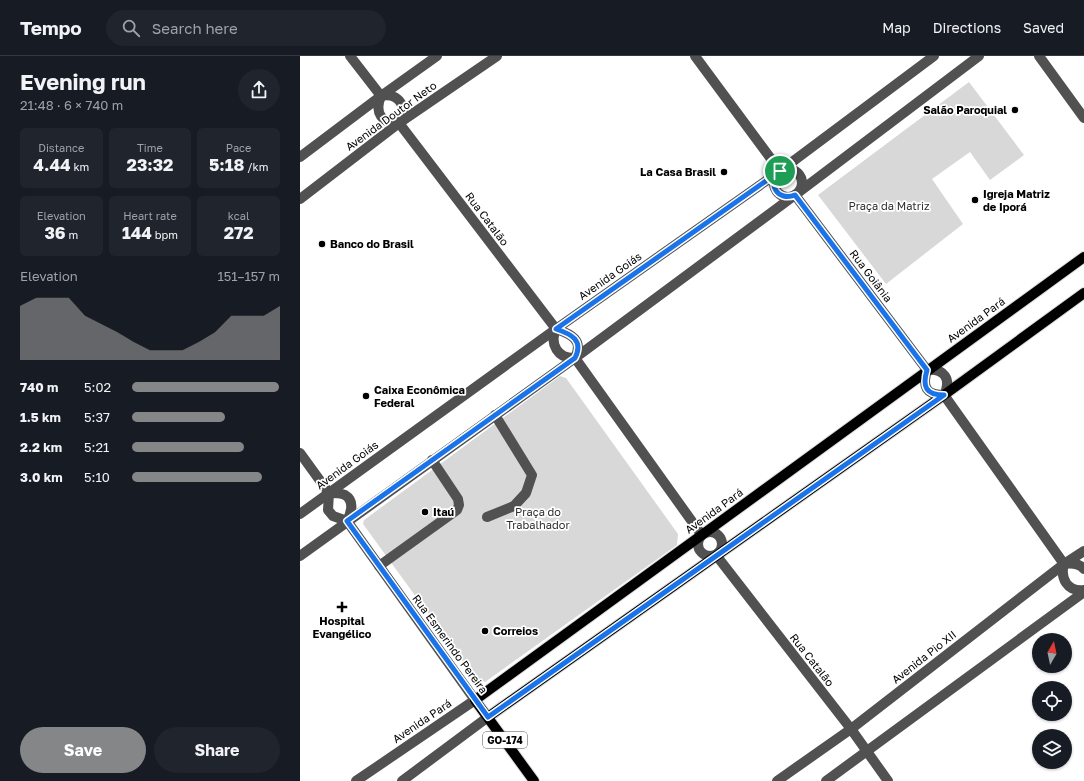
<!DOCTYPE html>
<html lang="en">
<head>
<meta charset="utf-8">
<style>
	:root { --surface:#171b24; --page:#20242c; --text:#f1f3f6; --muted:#9ea1a6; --line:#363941; --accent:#858687 }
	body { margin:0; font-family:"Golos Text",sans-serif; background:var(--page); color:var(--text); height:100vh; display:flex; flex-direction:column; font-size:15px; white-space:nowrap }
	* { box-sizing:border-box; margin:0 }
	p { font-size:13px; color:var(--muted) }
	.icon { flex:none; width:22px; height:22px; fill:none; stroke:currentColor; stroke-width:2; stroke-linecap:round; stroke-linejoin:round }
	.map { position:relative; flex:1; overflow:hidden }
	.panel { display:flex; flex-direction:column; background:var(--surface); width:300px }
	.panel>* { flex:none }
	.needle { width:26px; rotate:9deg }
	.buttons { position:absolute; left:732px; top:577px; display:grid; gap:8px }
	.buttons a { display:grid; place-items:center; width:40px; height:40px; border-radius:50%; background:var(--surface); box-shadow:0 1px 3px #0004; font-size:20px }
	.pin { position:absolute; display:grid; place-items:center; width:34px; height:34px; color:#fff; margin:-17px; border:2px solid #fff; border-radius:50%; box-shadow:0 1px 4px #0007 }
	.round { display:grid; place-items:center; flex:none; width:42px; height:42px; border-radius:21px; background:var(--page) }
	.head { display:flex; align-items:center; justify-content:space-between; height:68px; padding:0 20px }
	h1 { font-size:22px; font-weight:700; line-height:30px }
	.figures { display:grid; grid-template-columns:repeat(3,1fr); gap:6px; height:68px; padding:4px 20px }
	.figures div { display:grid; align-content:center; border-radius:6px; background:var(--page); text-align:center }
	.figures b { font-size:17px; font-weight:700 }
	.figures small { font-size:11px; font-weight:400 }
	.figures p { font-size:11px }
	.chart { height:112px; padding:8px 20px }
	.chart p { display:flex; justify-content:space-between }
	.chart svg { width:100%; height:72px; margin-top:4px; fill:var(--accent); opacity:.7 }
	.cta { display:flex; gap:8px; margin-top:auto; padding:8px 20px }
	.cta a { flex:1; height:46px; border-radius:24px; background:var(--accent); color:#fff; font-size:16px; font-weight:700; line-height:46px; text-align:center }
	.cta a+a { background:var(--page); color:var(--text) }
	ul { padding:0 20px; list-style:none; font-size:13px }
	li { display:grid; grid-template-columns:64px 48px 1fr; align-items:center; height:30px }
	li i { height:10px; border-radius:5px; background:var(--accent) }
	header { display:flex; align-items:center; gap:24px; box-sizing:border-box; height:56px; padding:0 20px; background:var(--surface); border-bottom:1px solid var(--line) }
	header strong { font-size:19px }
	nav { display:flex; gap:22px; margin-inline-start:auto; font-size:14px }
	.search { width:280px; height:36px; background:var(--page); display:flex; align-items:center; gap:10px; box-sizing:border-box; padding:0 14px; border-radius:22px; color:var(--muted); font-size:15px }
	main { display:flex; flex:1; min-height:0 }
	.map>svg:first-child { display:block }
	.green { fill:#d8d8d8 }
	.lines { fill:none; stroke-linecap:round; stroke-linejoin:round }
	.major-casing { stroke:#dbdbdb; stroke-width:12 }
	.minor { stroke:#515151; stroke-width:10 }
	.major { stroke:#000; stroke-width:10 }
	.route-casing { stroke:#fff; stroke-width:8 }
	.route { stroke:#1a73e8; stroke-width:5 }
	.poi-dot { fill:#000; stroke:#fff; stroke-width:1.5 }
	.labels { text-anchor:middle; stroke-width:3.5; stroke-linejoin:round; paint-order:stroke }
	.shield { fill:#fff; stroke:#4c4c4c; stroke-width:1 }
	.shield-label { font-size:10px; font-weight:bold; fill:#000 }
	.poi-label { font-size:11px; font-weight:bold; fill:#000; stroke:#fff; text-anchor:start }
	.street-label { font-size:11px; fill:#000; stroke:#fff }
	.park-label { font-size:11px; fill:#2f2f2f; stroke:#fff }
</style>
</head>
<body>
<header>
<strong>Tempo</strong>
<div class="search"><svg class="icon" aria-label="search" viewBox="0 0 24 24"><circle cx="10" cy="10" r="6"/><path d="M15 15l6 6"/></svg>Search here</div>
<nav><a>Map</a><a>Directions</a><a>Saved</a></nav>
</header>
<main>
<section class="panel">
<div class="head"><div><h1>Evening run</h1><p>21:48 · 6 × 740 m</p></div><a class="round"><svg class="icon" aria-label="share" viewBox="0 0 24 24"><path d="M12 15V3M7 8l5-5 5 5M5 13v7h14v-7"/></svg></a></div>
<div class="figures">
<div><p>Distance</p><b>4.44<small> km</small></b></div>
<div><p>Time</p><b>23:32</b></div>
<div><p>Pace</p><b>5:18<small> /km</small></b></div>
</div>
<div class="figures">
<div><p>Elevation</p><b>36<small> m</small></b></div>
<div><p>Heart rate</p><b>144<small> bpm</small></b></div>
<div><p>kcal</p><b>272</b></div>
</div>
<div class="chart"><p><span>Elevation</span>151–157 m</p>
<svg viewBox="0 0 160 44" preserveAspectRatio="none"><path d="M0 44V11L10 6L20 6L30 6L40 17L50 22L60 27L70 33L80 38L90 38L100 38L110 33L120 27L130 17L140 17L150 17L160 11V44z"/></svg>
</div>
<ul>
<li><b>740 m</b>5:02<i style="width:99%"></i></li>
<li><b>1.5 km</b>5:37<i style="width:63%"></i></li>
<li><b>2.2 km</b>5:21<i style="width:76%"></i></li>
<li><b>3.0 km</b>5:10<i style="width:88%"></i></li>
</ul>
<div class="cta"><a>Save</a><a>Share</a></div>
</section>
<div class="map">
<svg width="784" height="725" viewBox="0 0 784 725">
	<rect width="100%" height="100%" fill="#fff"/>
	<g class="green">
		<path d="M669 26 724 99 690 124 670 96 632 123 663 168 586 228 518 139Z"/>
		<path d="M260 320 266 322 378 478 377 489 185 626 175 622 63 468 64 464Z"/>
	</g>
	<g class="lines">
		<g class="major-casing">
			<g id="major">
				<path d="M188 661 644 339 784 237"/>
				<path d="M234 725 175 644 784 201"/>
			</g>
		</g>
		<g class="minor">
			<path d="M50 0 81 40"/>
			<path d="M395 0 480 115"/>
			<path d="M739 0 784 62"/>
			<path d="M81 40C99 36 109 52 99 67"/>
			<path d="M81 40C74 57 82 68 99 67"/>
			<path d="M99 67 256 273C271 278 284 284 275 302"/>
			<path d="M0 101 81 40 137 0"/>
			<circle cx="488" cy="127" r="14"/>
			<path d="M495 139 627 314"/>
			<path d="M0 143 99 67 197 0"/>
			<path d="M256 273C249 288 258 303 275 302"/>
			<path d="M275 302 401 478"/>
			<path d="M627 314C644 312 652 323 644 339"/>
			<path d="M627 314C622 331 626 339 644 339"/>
			<path d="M644 339 764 508"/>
			<path d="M0 397 29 437 28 454 33 460 47 465 175 644 56 725"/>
			<path d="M29 437C33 437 41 437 45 439 55 445 51 457 47 465"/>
			<path d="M0 458 256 273 480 115 634 0"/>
			<path d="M187 461 214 450 226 437 232 419 195 359"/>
			<circle cx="410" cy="488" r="12"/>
			<path d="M416 499 551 673 588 725"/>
			<path d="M0 500 275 302 495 139 679 0"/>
			<path d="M764 508C760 522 767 536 784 534"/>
			<path d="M764 508C772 507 779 507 784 513"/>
			<path d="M79 510 157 454 159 449 158 443 132 404"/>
			<path d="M102 725 188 661"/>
			<path d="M477 725 551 673 764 508 784 495"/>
			<path d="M526 725 784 536"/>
		</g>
		<use href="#major" class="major"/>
	</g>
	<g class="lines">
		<g class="route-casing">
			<path id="route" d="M480 115C466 128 478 146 495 139L627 314C622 331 626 339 644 339L188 661 47 465 275 302C284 284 271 278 256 273Z"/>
		</g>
		<use href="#route" class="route"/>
	</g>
	<g class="poi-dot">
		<circle cx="715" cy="54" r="4"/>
		<circle cx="424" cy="116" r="4"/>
		<circle cx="675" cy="144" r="4"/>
		<circle cx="22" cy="188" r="4"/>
		<circle cx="66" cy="340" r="4"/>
		<circle cx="125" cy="456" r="4"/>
		<path d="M40 545h4v4h4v4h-4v4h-4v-4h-4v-4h4z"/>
		<circle cx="185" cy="575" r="4"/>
	</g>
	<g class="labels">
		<rect class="shield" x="183" y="676" width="44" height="16" rx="3"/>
		<g class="shield-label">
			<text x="205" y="688">GO-174</text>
		</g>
		<g class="poi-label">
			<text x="707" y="58" text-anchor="end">Salão Paroquial</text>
			<text x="416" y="120" text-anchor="end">La Casa Brasil</text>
			<text x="683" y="142">Igreja Matriz<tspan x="683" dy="13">de Iporá</tspan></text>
			<text x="30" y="192">Banco do Brasil</text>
			<text x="74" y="338">Caixa Econômica<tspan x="74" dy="13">Federal</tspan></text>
			<text x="133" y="460">Itaú</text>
			<text x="42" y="569" text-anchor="middle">Hospital<tspan x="42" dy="13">Evangélico</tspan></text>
			<text x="193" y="579">Correios</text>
		</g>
		<g class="street-label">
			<text transform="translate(91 60) rotate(-36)" y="4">Avenida Doutor Neto</text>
			<text transform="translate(187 163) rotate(53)" y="4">Rua Catalão</text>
			<text transform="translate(310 220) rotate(-35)" y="4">Avenida Goiás</text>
			<text transform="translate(571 220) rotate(53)" y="4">Rua Goiânia</text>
			<text transform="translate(676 264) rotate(-36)" y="4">Avenida Pará</text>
			<text transform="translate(47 409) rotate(-36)" y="4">Avenida Goiás</text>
			<text transform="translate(414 455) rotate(-36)" y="4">Avenida Pará</text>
			<text transform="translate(150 588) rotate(54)" y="4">Rua Esmerindo Pereira</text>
			<text transform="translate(624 601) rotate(-38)" y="4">Avenida Pio XII</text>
			<text transform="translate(512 604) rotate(52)" y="4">Rua Catalão</text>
			<text transform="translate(122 665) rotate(-34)" y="4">Avenida Pará</text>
		</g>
		<g class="park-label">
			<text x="589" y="154">Praça da Matriz</text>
			<text x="238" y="460">Praça do<tspan x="238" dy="13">Trabalhador</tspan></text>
		</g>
	</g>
</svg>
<div class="buttons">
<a><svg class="needle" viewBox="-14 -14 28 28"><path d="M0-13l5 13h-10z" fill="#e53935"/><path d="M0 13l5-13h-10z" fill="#9ea1a6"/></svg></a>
<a><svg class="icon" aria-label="locate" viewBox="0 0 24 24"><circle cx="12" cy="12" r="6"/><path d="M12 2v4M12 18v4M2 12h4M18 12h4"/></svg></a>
<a><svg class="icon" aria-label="layers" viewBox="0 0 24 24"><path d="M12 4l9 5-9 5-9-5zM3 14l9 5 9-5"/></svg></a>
</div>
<div class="pin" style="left:480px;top:115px;background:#1e9e55"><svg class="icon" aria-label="arrive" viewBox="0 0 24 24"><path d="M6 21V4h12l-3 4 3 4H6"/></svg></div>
</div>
</main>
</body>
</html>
